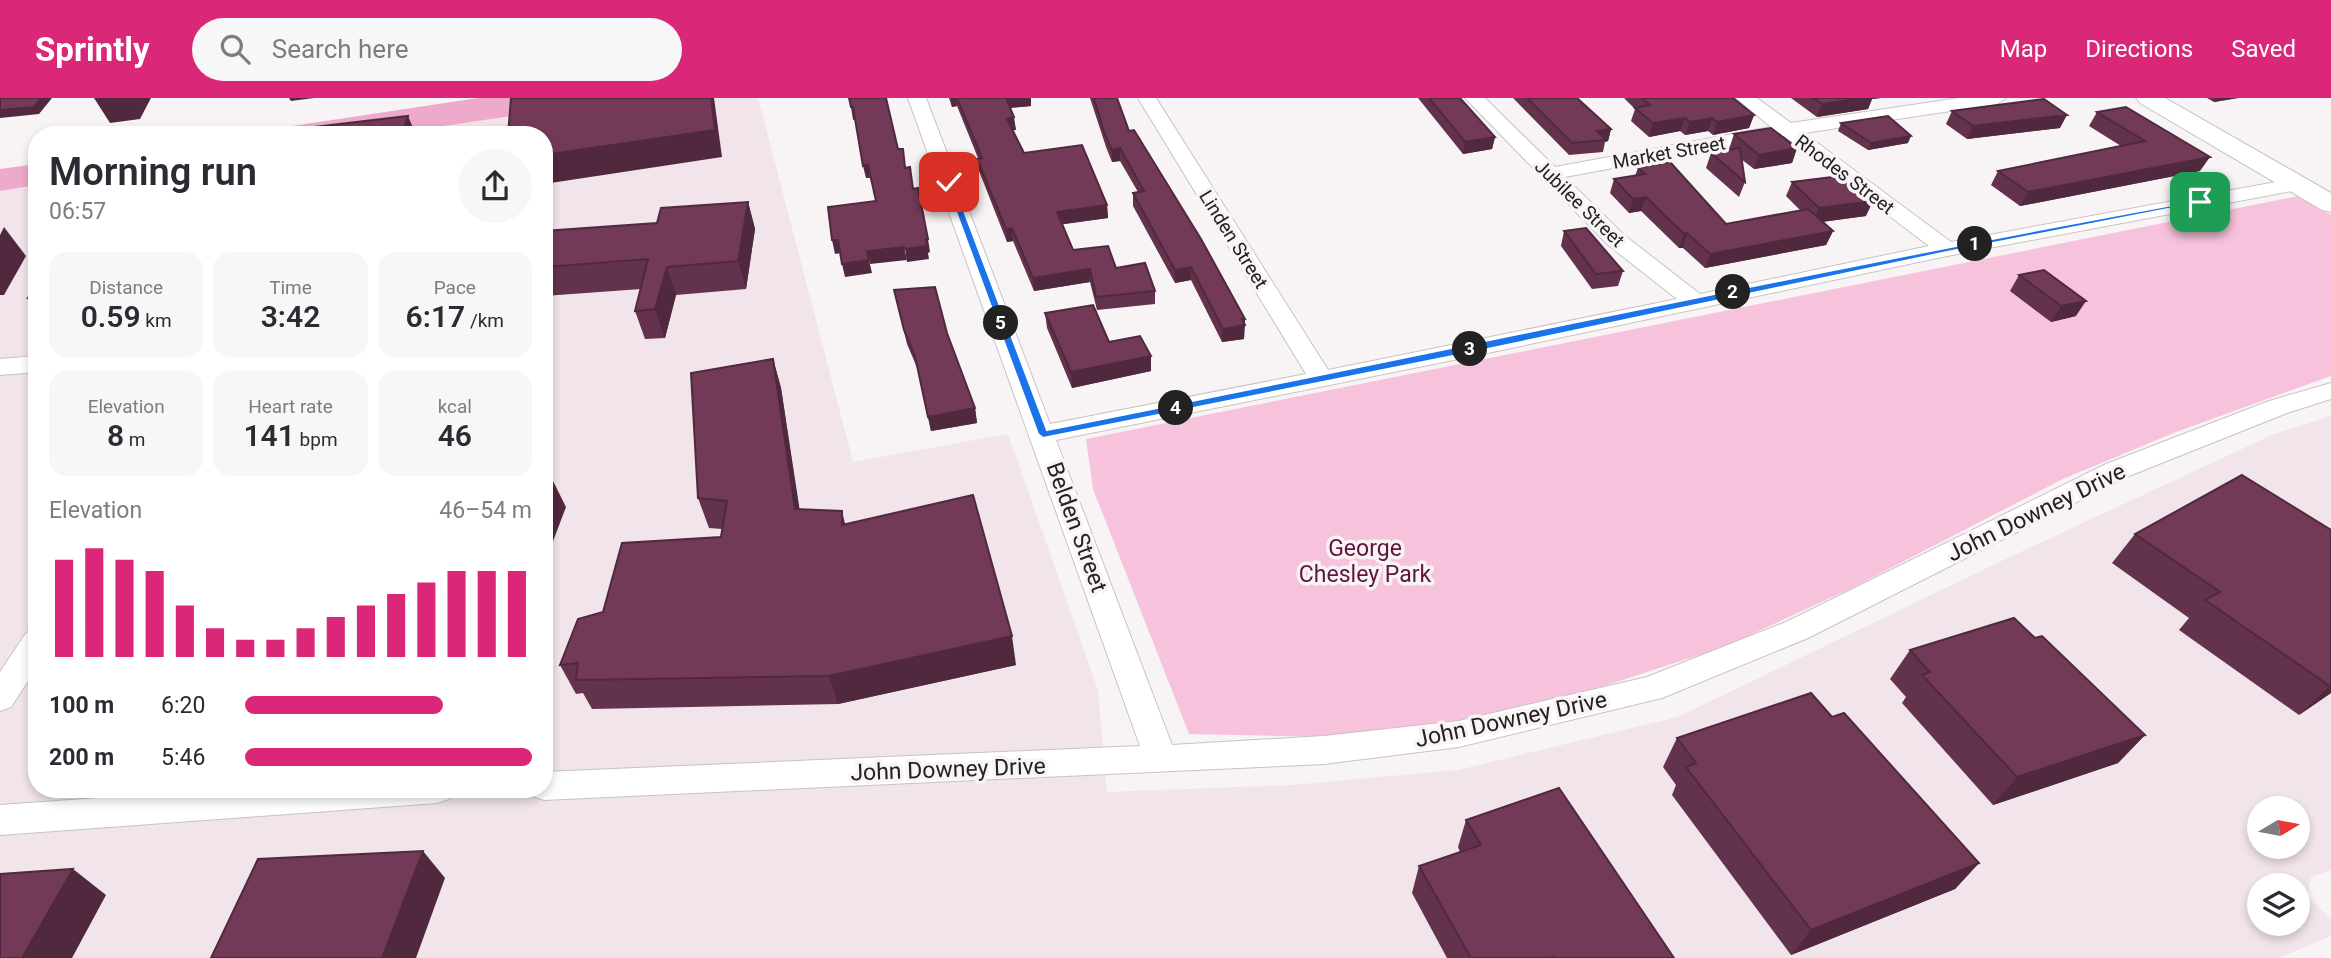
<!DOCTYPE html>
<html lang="en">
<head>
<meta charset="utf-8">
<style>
	:root { --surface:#fff; --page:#f7f7f7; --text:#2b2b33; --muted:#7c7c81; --accent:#db2777 }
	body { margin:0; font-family:Roboto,sans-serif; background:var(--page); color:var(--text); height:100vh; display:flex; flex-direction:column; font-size:26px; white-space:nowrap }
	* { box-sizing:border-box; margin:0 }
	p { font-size:23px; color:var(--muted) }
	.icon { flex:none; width:38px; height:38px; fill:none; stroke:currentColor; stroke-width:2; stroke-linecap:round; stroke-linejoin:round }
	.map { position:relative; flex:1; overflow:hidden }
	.drawer { position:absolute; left:28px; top:28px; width:525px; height:672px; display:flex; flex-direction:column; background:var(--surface); border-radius:28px; box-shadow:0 4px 10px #0003 }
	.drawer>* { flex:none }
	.needle { width:46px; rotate:80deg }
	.controls { position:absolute; left:2247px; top:698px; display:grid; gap:14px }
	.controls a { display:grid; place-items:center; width:63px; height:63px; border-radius:50%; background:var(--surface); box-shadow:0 4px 10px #0003; font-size:35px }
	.pin { position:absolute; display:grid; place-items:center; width:60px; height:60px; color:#fff; margin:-30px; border-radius:14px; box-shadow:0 4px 10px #0006 }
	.km { position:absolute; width:35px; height:35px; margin:-18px; border-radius:50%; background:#222; color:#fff; font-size:19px; line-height:35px; text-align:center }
	.round { display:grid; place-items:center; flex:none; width:74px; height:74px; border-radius:37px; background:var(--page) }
	.head { display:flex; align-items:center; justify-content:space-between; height:119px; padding:0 21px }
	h1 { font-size:38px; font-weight:600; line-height:52px }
	.metrics { display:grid; grid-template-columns:repeat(3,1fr); gap:10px; height:119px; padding:7px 21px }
	.metrics div { display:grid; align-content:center; border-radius:18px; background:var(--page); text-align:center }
	.metrics b { font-size:30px; font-weight:600 }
	.metrics small { font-size:19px; font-weight:400 }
	.metrics p { font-size:19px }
	.chart { height:196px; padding:14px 21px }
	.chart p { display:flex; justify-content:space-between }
	.chart svg { width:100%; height:126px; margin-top:7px; stroke:var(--accent); stroke-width:6 }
	ul { padding:0 21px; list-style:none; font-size:23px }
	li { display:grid; grid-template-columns:112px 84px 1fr; align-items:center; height:52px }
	li i { height:18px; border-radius:9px; background:var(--accent) }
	header { display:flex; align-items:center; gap:42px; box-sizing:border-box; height:98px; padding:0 35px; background:var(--accent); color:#fff }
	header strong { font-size:33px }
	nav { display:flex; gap:38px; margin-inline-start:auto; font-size:24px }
	.search { width:490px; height:63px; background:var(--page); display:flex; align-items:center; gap:18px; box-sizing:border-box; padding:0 24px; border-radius:38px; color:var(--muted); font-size:26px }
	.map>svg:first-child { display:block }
	.built { fill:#f1e4ea; fill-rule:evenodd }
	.green { fill:#f7c3dc }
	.forest { fill:#eeaacb }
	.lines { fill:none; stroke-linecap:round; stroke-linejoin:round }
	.minor-casing { stroke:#c7c3c5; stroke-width:2 }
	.major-casing { stroke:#c7c3c5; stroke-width:2 }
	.minor { fill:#fff; fill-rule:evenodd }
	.major { fill:#fff; fill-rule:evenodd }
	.wall { fill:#63324c }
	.shaded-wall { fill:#50293e }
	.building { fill:#733a58; stroke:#50293e; stroke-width:2 }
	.route { fill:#1a73e8; stroke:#fff; stroke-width:2 }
	.labels { text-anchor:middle; stroke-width:7; stroke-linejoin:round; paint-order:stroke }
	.far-street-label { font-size:19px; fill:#232122; stroke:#f8f3f5 }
	.street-label { font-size:23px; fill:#232122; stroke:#f8f3f5 }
	.park-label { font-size:23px; fill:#611442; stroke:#f8f3f5 }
</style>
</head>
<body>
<header>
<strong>Sprintly</strong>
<div class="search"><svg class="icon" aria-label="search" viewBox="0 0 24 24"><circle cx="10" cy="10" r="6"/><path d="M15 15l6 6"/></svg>Search here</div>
<nav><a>Map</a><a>Directions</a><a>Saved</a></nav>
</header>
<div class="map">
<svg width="2331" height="860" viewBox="0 0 2331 860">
	<rect width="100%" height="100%" fill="#f8f3f5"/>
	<path class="built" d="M633 0H758L853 364 1008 336 1098 592 1107 694 1292 687 1458 672 1678 619 2012 458 2274 336 2331 318V772L2311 779 2308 798 2331 822V838L2279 860H0V93L37 87V691H544V37H382ZM2259 710H2298V749H2259ZM2259 788H2298V826H2259Z"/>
	<path class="green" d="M2298 98 2331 117V278L2176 334 2063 381 1854 489 1724 549 1561 602 1378 640 1189 636 1093 391 1086 341Z"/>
	<g class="forest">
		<path d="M478 0H633L382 37H233Z"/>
		<path d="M37 66V87L0 93V71Z"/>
	</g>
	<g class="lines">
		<g class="minor-casing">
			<g id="minor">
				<path d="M908 0H926L1050 326 1306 276 1138 0H1156L1328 272 1677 201 1608 147 1465 0H1485L1555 69 1771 29 1736 0H1757L1791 25 1959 0H2006L1997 6 1804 35 1951 144 2297 80 2304 82 2307 86 2304 90 2297 92 1947 158 1483 256 1056 342 1172 647 1324 638 1459 623 1647 579 1786 524 2106 366 2269 303 2331 285V301L2287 315 2124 380 1808 540 1662 600 1459 649 1324 666 544 702 532 698 529 691H544V674L1140 648ZM1784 38 1929 148 1700 196 1624 137 1565 79Z"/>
				<path d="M37 258V274L0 277V261Z"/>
				<path d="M37 531V569L11 609 0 613V574L26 535Z"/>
				<path d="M226 691H454L449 701 437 705 0 737V707Z"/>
			</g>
		</g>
		<g class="major-casing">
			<path id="major" d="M2136 0H2165L2331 95V114L2322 112 2140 5Z"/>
		</g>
		<use href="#minor" class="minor"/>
		<use href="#major" class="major"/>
	</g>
	<g class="wall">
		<path d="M949 0H1031V8L1010 10 1016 32H1013L1024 55 1107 107 1108 120 1062 126 1073 152 1116 170 1155 193V206L1097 212 1090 184 1034 193 1013 143 1007 144 979 73 978 60 957 8 952 9Z"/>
		<path d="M1090 0H1117L1129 33 1245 221 1244 241 1222 244 1191 182 1175 185 1133 108V95L1138 94 1120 63 1112 64 1106 49Z"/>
		<path d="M1418 0H1460L1495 39 1492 51 1463 56Z"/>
		<path d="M1513 0H1577L1611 31 1608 43 1605 44 1603 54 1569 57Z"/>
		<path d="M1624 0H1733L1754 17 1749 30 1713 37 1708 33 1685 37 1680 33 1649 39 1631 23 1635 11Z"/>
		<path d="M1791 0H1881L1872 1 1868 11 1817 19Z"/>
		<path d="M2207 0H2238L2214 4Z"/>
		<path d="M1952 13 2060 30 1967 41 1946 26Z"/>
		<path d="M2097 14 2200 73 2020 108 1991 87 1998 73 2121 48 2089 28Z"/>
		<path d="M1841 25 1908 45 1868 52 1838 33Z"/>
		<path d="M1734 36 1797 50 1792 65 1754 71 1741 61 1745 84 1739 99 1706 70 1711 55 1730 52 1729 51Z"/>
		<path d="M1638 70 1726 126 1801 113 1786 98 1792 84 1866 118 1822 124 1833 133 1826 147 1705 170 1683 150H1679L1641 113 1629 115 1610 95 1614 81 1635 78Z"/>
		<path d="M748 104 755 131 746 191 676 197 665 240 645 241 635 213 641 191 544 198V133L657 125Z"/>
		<path d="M1564 133 1623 173 1618 188 1592 191 1561 148Z"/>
		<path d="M2019 177 2076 218 2051 224 2010 193Z"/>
		<path d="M37 188V212L28 200Z"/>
		<path d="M894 192 947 235 975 310 977 325 931 333 918 272 907 246Z"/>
		<path d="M1045 215 1109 244 1151 258V273L1072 290 1047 230Z"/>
		<path d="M773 261 781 290 799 411 845 426 1016 567 838 606 592 611 583 595 576 596 560 567 603 514 721 439 722 431 709 430 698 400Z"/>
		<path d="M2331 432V595L2299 617 2179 532 2189 520 2112 465 2135 436Z"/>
		<path d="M2035 540 2145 637 2118 665 1993 707 1902 605 1906 599 1890 581 1910 552Z"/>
		<path d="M1832 619 1979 765 1955 791 1791 857 1672 697 1676 687 1663 669 1677 640Z"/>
		<path d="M1466 722 1674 860H1447L1412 795 1419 768 1460 754 1458 749Z"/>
	</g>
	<g class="shaded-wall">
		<path d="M41 0H52L39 16 0 20V12Z"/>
		<path d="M94 0H151L140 21 110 25Z"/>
		<path d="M289 0H314L291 3Z"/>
		<path d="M711 0H714L722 59 544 86V57Z"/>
		<path d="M951 0H956L957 8 952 9Z"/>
		<path d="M1005 0H1031V8L1006 10Z"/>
		<path d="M1860 0H1881L1872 1 1868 11 1817 19 1822 6Z"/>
		<path d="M2217 0H2238L2214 4Z"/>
		<path d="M851 9H853L856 21 853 22Z"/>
		<path d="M1754 17 1749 30 1713 37 1717 24Z"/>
		<path d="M2067 17 2060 30 1967 41 1973 28Z"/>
		<path d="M408 18 416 37H402Z"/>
		<path d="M1014 19 1016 32 1008 33 1007 21Z"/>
		<path d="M1685 20 1680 33 1649 39 1653 25Z"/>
		<path d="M1712 20 1708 33 1685 37 1690 24Z"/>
		<path d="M1611 31 1608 43 1605 44 1606 42 1597 33Z"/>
		<path d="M1911 38 1908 45 1868 52 1871 45Z"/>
		<path d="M1495 39 1492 51 1463 56 1465 44Z"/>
		<path d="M1120 50V63L1112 64V52Z"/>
		<path d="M1797 50 1792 65 1754 71 1759 57Z"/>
		<path d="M2210 59 2200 73 2020 108 2028 94Z"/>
		<path d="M868 67 870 80H866L863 68Z"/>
		<path d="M1646 99 1641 113 1629 115 1633 101Z"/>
		<path d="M1873 103 1866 118 1813 125 1819 110Z"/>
		<path d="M748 104 755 131 746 191 738 163Z"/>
		<path d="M1107 107 1108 120 1058 127 1057 114Z"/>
		<path d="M4 129 26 158 4 197H0V137Z"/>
		<path d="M1012 130 1013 143 1007 144 1006 131Z"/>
		<path d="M1833 133 1826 147 1705 170 1710 156Z"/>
		<path d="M1687 135 1683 150H1679L1684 136Z"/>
		<path d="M926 141H928L930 154 928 155 929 161 907 164 905 151Z"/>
		<path d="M832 142H838L841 155 835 156Z"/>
		<path d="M904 149 907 162 870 166 867 153Z"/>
		<path d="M869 162 872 175 845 179 842 166Z"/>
		<path d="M667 169 676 197 665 240 655 211Z"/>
		<path d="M1191 169V182L1175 185V172Z"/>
		<path d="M1090 171V184L1034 193 1033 180Z"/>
		<path d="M2086 203 2076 218 2051 224 2061 208Z"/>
		<path d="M1242 221H1245L1244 241 1222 244 1223 231Z"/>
		<path d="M1151 258V273L1072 290 1071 274Z"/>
		<path d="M773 261 781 290 804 440 795 411Z"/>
		<path d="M975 310 977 325 931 333 928 319Z"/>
		<path d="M551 379 566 409 544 467V398Z"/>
		<path d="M842 413 849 443 842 427Z"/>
		<path d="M1012 538 1016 567 838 606 829 578Z"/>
		<path d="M2331 587V595L2299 617Z"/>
		<path d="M2145 637 2118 665 1993 707 2017 679Z"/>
		<path d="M423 753 445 780 416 860H382Z"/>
		<path d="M1979 765 1955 791 1791 857 1811 832Z"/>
		<path d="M73 771 106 797 72 860H22Z"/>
	</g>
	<g class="building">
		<path d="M0 0H41L34 9 0 12Z"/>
		<path d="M511 0H711L715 32 544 57V37H508Z"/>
		<path d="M849 0H886L898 51H903L905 70 910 69 913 91 918 90 928 141H926L927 148 905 151 904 149 867 153 869 162 842 166 838 142H832L828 109 876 103 868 67 863 68 853 9H851Z"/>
		<path d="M957 0H1006L1014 19 1007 21 1024 55 1082 47 1107 107 1057 114 1073 152 1108 148 1116 170 1145 165 1155 193 1096 199 1090 171 1033 180 1012 130 1006 131 977 61 982 60Z"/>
		<path d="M1094 0H1117L1129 33 1134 32 1201 141 1245 221H1242L1245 227 1223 231 1191 169 1175 172 1133 95 1144 93 1120 50 1112 52 1105 37Z"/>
		<path d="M1429 0H1460L1495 39 1465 44Z"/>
		<path d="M1527 0H1577L1611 31 1597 33 1606 42 1572 45Z"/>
		<path d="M1642 0H1733L1754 17 1717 24 1712 20 1690 24 1685 20 1653 25 1635 10 1650 7Z"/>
		<path d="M1813 0H1861L1822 6Z"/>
		<path d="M2044 1 2067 17 1973 28 1952 13Z"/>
		<path d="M2126 9 2210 59 2028 94 1998 73 2145 43 2097 14Z"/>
		<path d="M408 18 402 37H287L289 32Z"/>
		<path d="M1888 18 1911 38 1871 45 1841 25Z"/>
		<path d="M1771 30 1797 50 1759 57 1734 36Z"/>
		<path d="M1740 50 1745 84 1711 55Z"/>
		<path d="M1670 64 1726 126 1808 111 1833 133 1710 156 1687 135 1684 136 1646 99 1633 101 1614 81 1645 76 1638 70Z"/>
		<path d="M1840 78 1873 103 1819 110 1792 84Z"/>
		<path d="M748 104 738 163 667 169 655 211 635 213 648 161 544 169V133L657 125 661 110Z"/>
		<path d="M1586 130 1623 173 1596 176 1564 133Z"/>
		<path d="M2044 172 2086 203 2061 208 2019 177Z"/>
		<path d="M37 188V200H28Z"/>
		<path d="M935 189 947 235 975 310 928 319 915 258 904 232 894 192Z"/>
		<path d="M1093 207 1109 244 1140 238 1151 258 1071 274 1045 215Z"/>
		<path d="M773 261 795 411 842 413V427L973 397 1012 538 829 578 576 582 578 565 560 567 578 521 603 514 622 445 721 439 727 403 698 400 691 275Z"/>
		<path d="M2242 377 2331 432V587L2330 588 2205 502 2220 494 2135 436Z"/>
		<path d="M551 379 544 398V380Z"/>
		<path d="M2014 520 2035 540 2042 538 2145 637 2017 679 1922 577 1930 574 1910 552Z"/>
		<path d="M1811 595 1832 619 1844 615 1979 765 1811 832 1686 669 1696 665 1677 640Z"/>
		<path d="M1559 690 1674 860H1554L1553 859 1549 860H1471L1419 768 1481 747 1466 722Z"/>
		<path d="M423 753 382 860H211L258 761Z"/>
		<path d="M73 771 22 860H0V776Z"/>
	</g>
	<path class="route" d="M949 81 953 84 1047 332C1431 256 1814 172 2200 102L2204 104 1947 154 1483 252 1043 340 1038 336 945 84Z"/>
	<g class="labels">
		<g class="far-street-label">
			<text transform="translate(1669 54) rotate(-10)" y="7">Market Street</text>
			<text transform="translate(1845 76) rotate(37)" y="7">Rhodes Street</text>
			<text transform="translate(1580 105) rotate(44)" y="7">Jubilee Street</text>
			<text transform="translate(1234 141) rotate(58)" y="7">Linden Street</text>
		</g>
		<g class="street-label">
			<text transform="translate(2036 414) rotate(-26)" y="8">John Downey Drive</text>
			<text transform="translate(1077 429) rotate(70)" y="8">Belden Street</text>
			<text transform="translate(1511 621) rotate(-12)" y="8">John Downey Drive</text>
			<text transform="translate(948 671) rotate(-2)" y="8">John Downey Drive</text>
		</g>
		<g class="park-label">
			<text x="1365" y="458">George<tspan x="1365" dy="26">Chesley Park</tspan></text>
		</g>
	</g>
</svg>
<div class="controls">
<a><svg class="needle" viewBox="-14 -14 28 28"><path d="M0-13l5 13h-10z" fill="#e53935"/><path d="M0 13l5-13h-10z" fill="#7c7c81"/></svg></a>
<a><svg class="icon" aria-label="layers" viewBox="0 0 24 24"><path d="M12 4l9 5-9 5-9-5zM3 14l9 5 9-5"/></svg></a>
</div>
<div class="pin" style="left:2200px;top:104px;background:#1e9e55"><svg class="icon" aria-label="arrive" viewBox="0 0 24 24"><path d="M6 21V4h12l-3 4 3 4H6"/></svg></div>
<div class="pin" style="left:949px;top:84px;background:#d93025"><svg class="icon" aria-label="check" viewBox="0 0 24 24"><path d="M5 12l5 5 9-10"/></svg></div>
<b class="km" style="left:1975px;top:146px">1</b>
<b class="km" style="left:1733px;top:194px">2</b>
<b class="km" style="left:1470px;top:251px">3</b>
<b class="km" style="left:1176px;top:310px">4</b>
<b class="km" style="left:1001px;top:225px">5</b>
<section class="drawer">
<div class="head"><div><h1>Morning run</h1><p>06:57</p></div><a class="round"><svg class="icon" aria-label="share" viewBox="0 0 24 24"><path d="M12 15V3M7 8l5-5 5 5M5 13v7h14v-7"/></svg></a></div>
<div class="metrics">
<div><p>Distance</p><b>0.59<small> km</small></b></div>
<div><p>Time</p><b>3:42</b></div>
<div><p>Pace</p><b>6:17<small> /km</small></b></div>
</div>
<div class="metrics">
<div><p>Elevation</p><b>8<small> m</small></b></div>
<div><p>Heart rate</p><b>141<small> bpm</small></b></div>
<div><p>kcal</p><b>46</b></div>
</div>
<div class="chart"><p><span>Elevation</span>46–54 m</p>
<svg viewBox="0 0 160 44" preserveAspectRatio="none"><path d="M5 44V10M15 44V6M25 44V10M35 44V14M45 44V26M55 44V34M65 44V38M75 44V38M85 44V34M95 44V30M105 44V26M115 44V22M125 44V18M135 44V14M145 44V14M155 44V14"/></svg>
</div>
<ul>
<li><b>100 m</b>6:20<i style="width:69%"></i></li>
<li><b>200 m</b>5:46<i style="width:100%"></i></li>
</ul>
</section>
</div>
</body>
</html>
